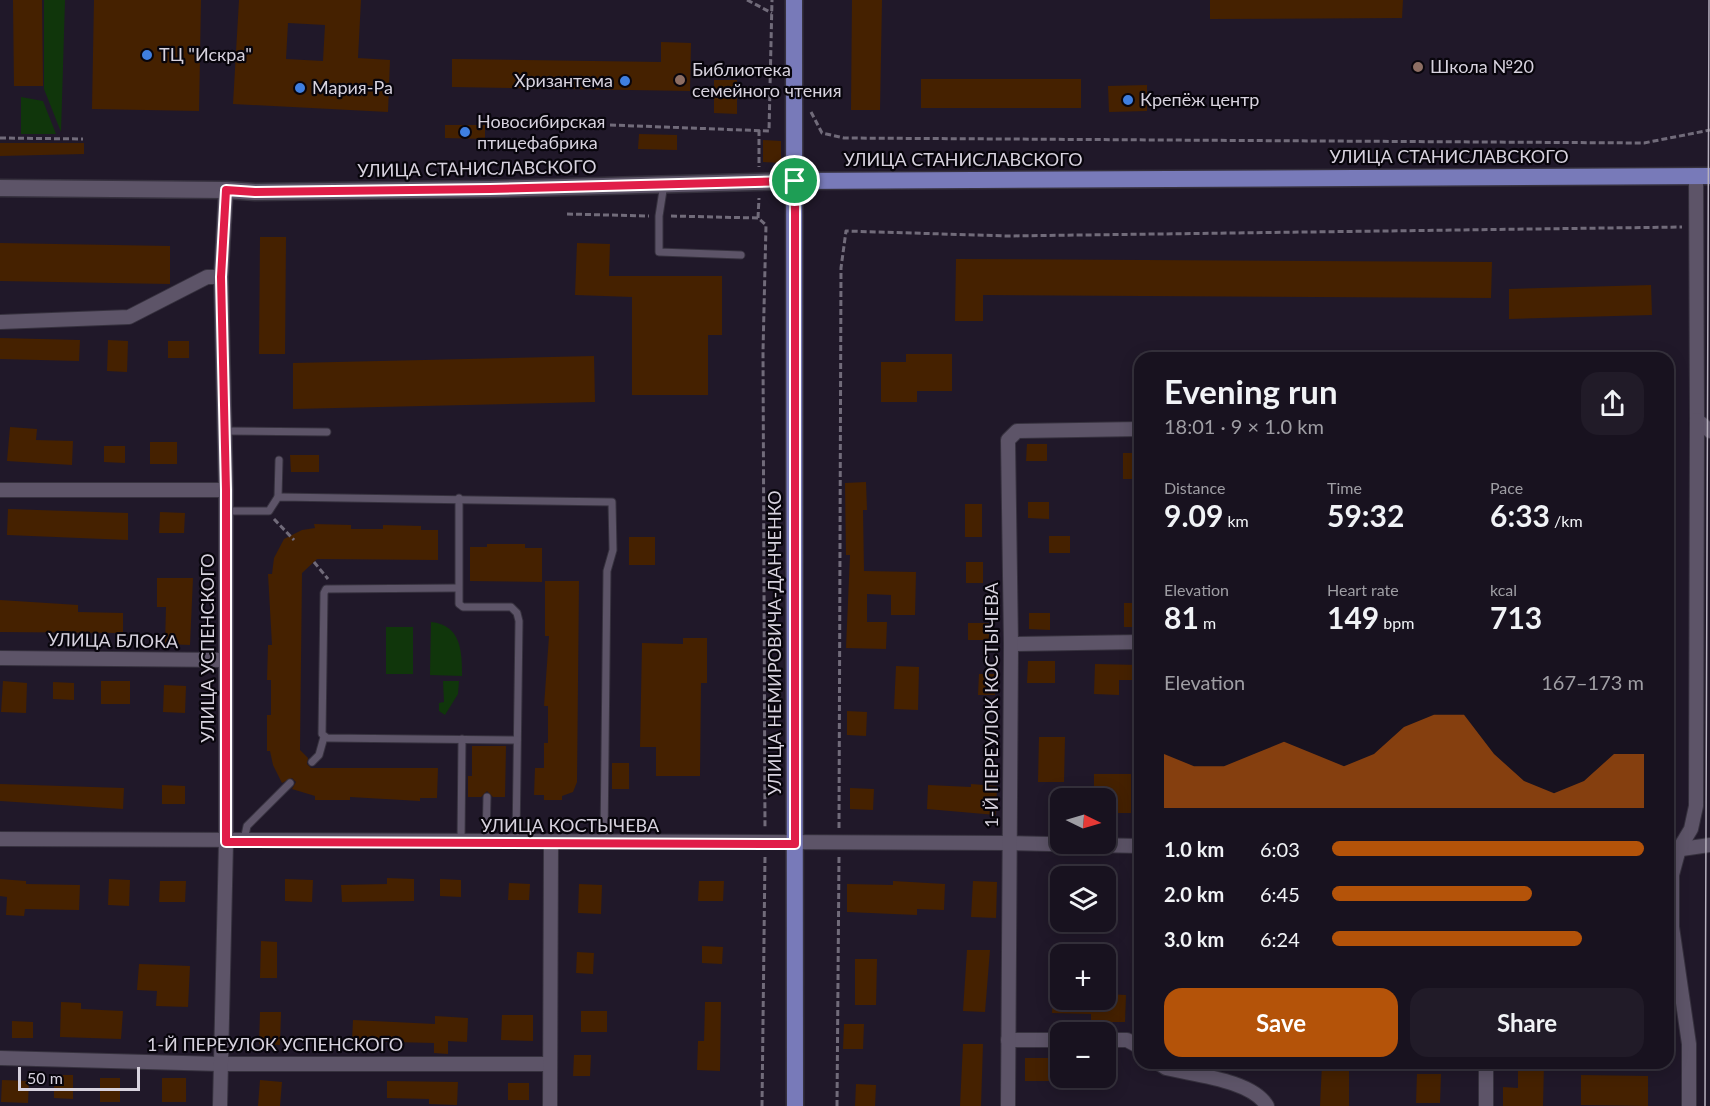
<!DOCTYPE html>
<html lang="en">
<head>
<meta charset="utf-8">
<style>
	:root { --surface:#18121f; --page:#211b28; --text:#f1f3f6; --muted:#9f9ea4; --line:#36323d; --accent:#b45309 }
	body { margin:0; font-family:Lato,sans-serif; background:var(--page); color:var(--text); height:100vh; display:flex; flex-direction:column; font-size:22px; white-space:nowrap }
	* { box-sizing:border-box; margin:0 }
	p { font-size:20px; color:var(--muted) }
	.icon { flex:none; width:33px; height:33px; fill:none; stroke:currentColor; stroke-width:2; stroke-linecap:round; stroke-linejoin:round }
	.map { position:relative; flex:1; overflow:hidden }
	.panel { position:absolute; left:1134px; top:352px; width:540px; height:717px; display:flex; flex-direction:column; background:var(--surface); border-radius:18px; box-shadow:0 3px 15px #0003,0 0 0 2px var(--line) }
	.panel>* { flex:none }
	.needle { width:39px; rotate:95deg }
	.controls { position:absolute; left:1050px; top:788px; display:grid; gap:12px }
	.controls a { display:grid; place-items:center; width:66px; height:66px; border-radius:12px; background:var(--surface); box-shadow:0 3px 15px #0003,0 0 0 2px var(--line); font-size:30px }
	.scale { position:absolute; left:18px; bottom:15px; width:122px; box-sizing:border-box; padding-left:6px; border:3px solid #d7d2de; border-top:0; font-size:16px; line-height:21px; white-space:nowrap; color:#d7d2de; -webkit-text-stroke:4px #08050c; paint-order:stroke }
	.pin { position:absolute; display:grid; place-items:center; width:51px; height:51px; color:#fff; margin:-26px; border:3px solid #fff; border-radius:50%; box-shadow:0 2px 6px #0007 }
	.round { display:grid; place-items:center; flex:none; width:63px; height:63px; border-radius:18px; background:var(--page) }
	.summary { display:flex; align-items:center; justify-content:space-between; height:102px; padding:0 30px }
	h1 { font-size:33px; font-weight:700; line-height:45px }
	.stats { display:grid; grid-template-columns:repeat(3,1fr); gap:9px; height:102px; padding:6px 30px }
	.stats div { display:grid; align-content:center }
	.stats b { font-size:30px; font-weight:700 }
	.stats small { font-size:16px; font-weight:400 }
	.stats p { font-size:16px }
	.chart { height:168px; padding:12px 30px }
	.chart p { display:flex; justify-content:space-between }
	.chart svg { width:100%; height:108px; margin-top:6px; fill:var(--accent); opacity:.7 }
	.primary-button { display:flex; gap:12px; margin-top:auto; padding:12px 30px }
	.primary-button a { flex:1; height:69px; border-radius:18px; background:var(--accent); color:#fff; font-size:24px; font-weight:700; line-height:69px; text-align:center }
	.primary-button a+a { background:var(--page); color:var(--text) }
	ul { padding:0 30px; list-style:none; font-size:20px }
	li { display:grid; grid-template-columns:96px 72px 1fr; align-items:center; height:45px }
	li i { height:15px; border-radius:8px; background:var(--accent) }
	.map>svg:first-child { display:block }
	.green { fill:#10360b }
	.building { fill:#452100; fill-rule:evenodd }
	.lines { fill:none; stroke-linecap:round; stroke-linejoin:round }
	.service-casing { stroke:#36313e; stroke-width:9 }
	.minor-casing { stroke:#36313e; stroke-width:16 }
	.tertiary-casing { stroke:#36313e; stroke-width:19 }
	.primary-casing { stroke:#36313e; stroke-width:19 }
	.path { stroke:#716b7a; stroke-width:3; stroke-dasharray:6 3; stroke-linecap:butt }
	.service { stroke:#5d5468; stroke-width:7 }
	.minor { stroke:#5d5468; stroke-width:14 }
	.tertiary { stroke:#5d5468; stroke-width:16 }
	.primary { stroke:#787ab9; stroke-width:16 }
	.tram { stroke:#b7b1be; stroke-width:1.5 }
	.route-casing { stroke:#fff; stroke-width:12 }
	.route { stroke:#e11d48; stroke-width:8 }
	.shop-dot { fill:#3f7fe0; stroke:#08050c; stroke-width:2 }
	.education-dot { fill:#8d6e63; stroke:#08050c; stroke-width:2 }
	.labels { text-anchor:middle; stroke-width:4.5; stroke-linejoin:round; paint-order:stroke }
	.poi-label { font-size:18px; fill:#d7d2de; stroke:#08050c; text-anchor:start }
	.street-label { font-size:18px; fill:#d7d2de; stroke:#08050c }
</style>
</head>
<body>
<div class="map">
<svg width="1710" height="1106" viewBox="0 0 1710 1106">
	<rect width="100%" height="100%" fill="#201829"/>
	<g class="green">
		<path d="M44 0H65L61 132 44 89Z"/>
		<path d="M21 97 43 101 56 134H21Z"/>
		<path d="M431 622C461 625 462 651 462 676L430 675Z"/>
		<rect x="386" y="627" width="27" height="47"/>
		<path d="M443 681H459L458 694 445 715 439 711V703L444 702Z"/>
	</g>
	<g class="building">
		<path d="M13 0H42L43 86H14Z"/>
		<path d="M94 0H201L199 111 92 109Z"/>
		<path d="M239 0H361L358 58 390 60 388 112 233 104ZM288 23 325 25 323 61 286 59Z"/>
		<path d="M852 0H882L880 110H851Z"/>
		<path d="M1210 0H1403L1402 18 1210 19Z"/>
		<path d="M661 42 691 43 690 91 452 87V59L661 62Z"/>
		<rect x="921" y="79" width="160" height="29"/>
		<path d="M714 80H737V114L714 113Z"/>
		<path d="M1147 85V111L1109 112 1108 86Z"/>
		<path d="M445 125H485V139L445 138Z"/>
		<path d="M639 134 677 135V150L638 149Z"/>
		<path d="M763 140 781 141V163L763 162Z"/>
		<path d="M0 143H84V154L0 156Z"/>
		<path d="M260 237H286L285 354H259Z"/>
		<path d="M0 243 170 246V284L0 281Z"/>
		<path d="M577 243 610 244 609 276H722V335H708V395H632V297L575 295Z"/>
		<path d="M956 259 1492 262 1491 298 983 295V321H955Z"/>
		<path d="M1651 285 1652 315 1509 319V289Z"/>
		<path d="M0 338 80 340 79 361 0 359Z"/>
		<path d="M108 340 128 341 127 372 107 371Z"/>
		<rect x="168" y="341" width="21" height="17"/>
		<path d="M906 354H952V391H917V402H881V362H906Z"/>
		<path d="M594 356 595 402 293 409V363Z"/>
		<path d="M10 427 37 429 36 440 73 441 72 465 7 461Z"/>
		<rect x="150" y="442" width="27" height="22"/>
		<path d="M1027 444H1047V461H1026Z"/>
		<path d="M104 446H125V463L104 462Z"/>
		<rect x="1123" y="453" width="17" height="26"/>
		<path d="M290 455H319V472H291Z"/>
		<path d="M866 482 867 510H863L864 571 916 572 915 615H891V595L867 594V622H887L886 649 846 648 850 555H846L845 483Z"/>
		<path d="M1028 502H1049V519L1028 518Z"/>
		<rect x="965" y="504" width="17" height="33"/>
		<path d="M8 509 128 513V540L7 535Z"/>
		<path d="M160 512 185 513 184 533H159Z"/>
		<path d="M314 524 351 525V529H383V525L421 526V530H438V560L317 559 302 573 300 750 308 758 307 764 311 768H438L437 798H420V801L350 797V800H315V796L292 789 296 782 292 778 282 783 273 765 270 751H267V715H271V680H267L268 645H272L268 574H272L274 558 284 539 302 530 315 528Z"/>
		<rect x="1049" y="536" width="21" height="17"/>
		<rect x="629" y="537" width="26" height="28"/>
		<path d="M487 544H525V548H542V582L470 581V547H487Z"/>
		<rect x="966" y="562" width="17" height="21"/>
		<path d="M157 578H193L190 645 165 644 166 607H157Z"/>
		<path d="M545 581H579L577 782 573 792 562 796V800H544V795H534L535 768H544V743H548V706H544L549 636H545Z"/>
		<path d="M0 600 78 605V612L123 613V633L0 632Z"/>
		<rect x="1124" y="603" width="16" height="24"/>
		<path d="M1029 613H1050V630L1029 629Z"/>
		<rect x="968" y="623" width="21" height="17"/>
		<path d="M683 638H707V683H701L700 776H656V747H640L642 643 683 644Z"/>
		<path d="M1028 661H1055V683H1027Z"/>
		<path d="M1095 664 1140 665V680H1119V695L1094 694Z"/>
		<path d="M896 666 919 667 918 710 894 709Z"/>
		<path d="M979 674H995V695H978Z"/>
		<path d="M3 681 27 683 26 713 1 712Z"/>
		<rect x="101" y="681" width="29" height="23"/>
		<path d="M53 682 74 683V700L53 699Z"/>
		<path d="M164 685 186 686 185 713 163 712Z"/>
		<path d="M847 711 867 712 866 736 847 735Z"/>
		<path d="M1039 737H1065L1064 782H1038Z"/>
		<path d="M472 746H506L505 797H493L487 791 481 797H468V776H472Z"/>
		<rect x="612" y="763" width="17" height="26"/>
		<path d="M1094 774H1131V813H1106V798H1094Z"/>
		<path d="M0 784 124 788 123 809 0 801Z"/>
		<path d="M971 784 997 786 996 815 927 809 928 785 971 787Z"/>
		<path d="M162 785 185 786V804H162Z"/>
		<path d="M850 788 874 789 873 810 850 809Z"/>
		<path d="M387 878 414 879V901L342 902 341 885 387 884Z"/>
		<path d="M0 879 26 881V884L80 885 79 910 25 909 24 916 6 915 7 897 0 896Z"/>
		<path d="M109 879 130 880 129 906 108 905Z"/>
		<path d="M285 879 313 880 312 902 285 901Z"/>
		<path d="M440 879 461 880V897L440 896Z"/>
		<path d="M160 881H186L185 902H159Z"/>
		<path d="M699 881H724L723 901H698Z"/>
		<path d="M893 881 945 884 944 910 917 909V915L847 912V884L893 885Z"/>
		<path d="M973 881 997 882 996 918 971 917Z"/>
		<path d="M509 883 530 884 529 900H508Z"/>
		<path d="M579 884 602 885 601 914 578 913Z"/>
		<path d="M261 941 277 942V978H260Z"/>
		<path d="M702 946 723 947 722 964 702 963Z"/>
		<path d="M967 950H990L985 1012 963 1011Z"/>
		<path d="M577 952 594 953 593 974 576 973Z"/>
		<path d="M855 959H877L876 1005H855Z"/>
		<path d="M139 964 190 966 188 1007 156 1006 157 991 137 990Z"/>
		<path d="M1106 994 1126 995 1125 1022H1091V1014L1052 1013 1053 999H1106Z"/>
		<path d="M61 1002 81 1003V1009L123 1011 121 1039 60 1037Z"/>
		<path d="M705 1002H721L720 1071 697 1070 698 1041H704Z"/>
		<rect x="581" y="1011" width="26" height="21"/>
		<path d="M260 1012H281L280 1045 259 1044Z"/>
		<path d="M502 1015H533V1041L501 1040Z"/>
		<path d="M435 1016 468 1018 467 1042 448 1041V1054L434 1053V1043L352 1041 353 1020 435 1024Z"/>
		<path d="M12 1021 33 1022V1038H12Z"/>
		<path d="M844 1024H864L863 1049H843Z"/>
		<path d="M963 1044H983L981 1106H960Z"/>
		<path d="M574 1055H591L590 1076H573Z"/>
		<rect x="1025" y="1058" width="29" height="23"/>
		<path d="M1322 1064H1349V1106H1320Z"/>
		<path d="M1518 1064H1544L1543 1106H1503V1087L1518 1088Z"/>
		<path d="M1417 1074H1441L1440 1103H1416Z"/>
		<path d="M54 1075H73V1099L54 1098Z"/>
		<path d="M1581 1075 1648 1076V1106L1581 1105Z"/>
		<rect x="100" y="1078" width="20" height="24"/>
		<rect x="162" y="1078" width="24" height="24"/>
		<path d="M2 1080 29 1081 28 1103 1 1102Z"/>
		<path d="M260 1080 282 1082 280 1106H258Z"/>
		<path d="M387 1081 458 1082 457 1105 429 1104V1099L387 1098Z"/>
		<rect x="508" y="1083" width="21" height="17"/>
		<path d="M856 1084 876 1085 875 1106H855Z"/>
	</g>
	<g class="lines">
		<g class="service-casing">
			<g id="service">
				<path d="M664 184 659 216V252L741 255"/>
				<path d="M225 431 327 432"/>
				<path d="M278 497 279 460"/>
				<path d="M459 498V604L463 607H511L517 613 519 621 516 842"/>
				<path d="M226 511H269L278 497 612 502 613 550 607 571 604 842"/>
				<path d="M458 588 326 589 324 593 322 734 327 738 517 740"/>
				<path d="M312 762 319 755 324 737"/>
				<path d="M244 840 247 826 290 783"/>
				<path d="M486 841 487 797"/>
				<path d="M461 842 462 739"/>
			</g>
		</g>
		<g class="minor-casing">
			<g id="minor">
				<path d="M1696 175 1697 420 1710 431"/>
				<path d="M0 322 129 317 207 277H221"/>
				<path d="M0 490H226"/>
				<path d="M1011 644 1140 642"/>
				<path d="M0 658 226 660"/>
				<path d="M0 839 1010 843 1140 846"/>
				<path d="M1668 851 1710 845"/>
				<path d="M1008 1040H1060"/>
				<path d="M1106 1040H1127L1140 1047"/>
				<path d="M0 1058 220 1064H550"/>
				<path d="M1160 1064 1166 1068C1194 1075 1252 1080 1267 1106"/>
				<path d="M1486 1064V1106"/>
				<path d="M220 1106 226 842V490L221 277 226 190"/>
				<path d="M550 1106 551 844"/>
				<path d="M1008 1106 1011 644 1008 440 1017 431 1140 429"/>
				<path d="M1689 1106V1044L1672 927V875L1679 849 1691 829 1696 806 1697 420"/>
			</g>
		</g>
		<g class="tertiary-casing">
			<path id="tertiary" d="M0 188 226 190 255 192 490 189 795 181"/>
		</g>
		<g class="primary-casing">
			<g id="primary">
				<path d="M794 0 795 1106"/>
				<path d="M795 181 1710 176"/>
			</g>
		</g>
		<g class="path">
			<path d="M747 0 772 13"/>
			<path d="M811 112 822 133 844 138 1644 143 1710 130"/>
			<path d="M610 125 769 131 772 0"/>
			<path d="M759 130V167"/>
			<path d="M0 138 83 139"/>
			<path d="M567 214 649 216"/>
			<path d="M671 216 758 218 766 225 763 351 765 829"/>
			<path d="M758 218 759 198"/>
			<path d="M274 519 294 540"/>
			<path d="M314 562 328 579"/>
			<path d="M839 828 841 268 846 231 1008 236 1682 227"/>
			<path d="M762 1106 765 856"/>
			<path d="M837 1106 839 856"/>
		</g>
		<use href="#service" class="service"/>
		<use href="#minor" class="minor"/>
		<use href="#tertiary" class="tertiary"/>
		<use href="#primary" class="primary"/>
		<path class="tram" d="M1705 1106 1709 0"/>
	</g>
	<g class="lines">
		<g class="route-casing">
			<path id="route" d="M795 181V844L226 842V490L221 277 226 190 255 192 490 189Z"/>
		</g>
		<use href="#route" class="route"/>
	</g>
	<g class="shop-dot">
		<circle cx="147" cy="55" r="6"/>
		<circle cx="625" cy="81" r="6"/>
		<circle cx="300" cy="88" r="6"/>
		<circle cx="1128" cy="100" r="6"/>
		<circle cx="465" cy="132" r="6"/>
	</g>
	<g class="education-dot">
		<circle cx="1418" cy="67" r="6"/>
		<circle cx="680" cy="80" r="6"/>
	</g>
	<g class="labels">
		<g class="poi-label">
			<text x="159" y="61">ТЦ "Искра"</text>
			<text x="1430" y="73">Школа №20</text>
			<text x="692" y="76">Библиотека<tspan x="692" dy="21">семейного чтения</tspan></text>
			<text x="613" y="87" text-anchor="end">Хризантема</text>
			<text x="312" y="94">Мария-Ра</text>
			<text x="1140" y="106">Крепёж центр</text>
			<text x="477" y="128">Новосибирская<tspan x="477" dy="21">птицефабрика</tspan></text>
		</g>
		<g class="street-label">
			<text x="1449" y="163">УЛИЦА СТАНИСЛАВСКОГО</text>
			<text x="963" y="166">УЛИЦА СТАНИСЛАВСКОГО</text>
			<text transform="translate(477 169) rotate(-1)" y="6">УЛИЦА СТАНИСЛАВСКОГО</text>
			<text transform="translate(113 641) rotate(1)" y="6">УЛИЦА БЛОКА</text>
			<text transform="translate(775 643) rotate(-90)" y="6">УЛИЦА НЕМИРОВИЧА-ДАНЧЕНКО</text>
			<text transform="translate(208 648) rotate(-90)" y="6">УЛИЦА УСПЕНСКОГО</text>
			<text transform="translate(992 705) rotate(-90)" y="6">1-Й ПЕРЕУЛОК КОСТЫЧЕВА</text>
			<text x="570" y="832">УЛИЦА КОСТЫЧЕВА</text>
			<text x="275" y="1051">1-Й ПЕРЕУЛОК УСПЕНСКОГО</text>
		</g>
	</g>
</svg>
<div class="controls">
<a><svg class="needle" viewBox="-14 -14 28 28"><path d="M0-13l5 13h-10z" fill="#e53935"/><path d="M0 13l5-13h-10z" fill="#9f9ea4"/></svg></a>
<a><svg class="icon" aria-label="layers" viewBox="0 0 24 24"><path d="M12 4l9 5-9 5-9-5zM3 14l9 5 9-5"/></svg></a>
<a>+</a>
<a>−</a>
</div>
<div class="scale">50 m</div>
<div class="pin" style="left:795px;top:181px;background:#1e9e55"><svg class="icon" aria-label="arrive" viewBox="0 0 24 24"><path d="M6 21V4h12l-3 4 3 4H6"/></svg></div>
<section class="panel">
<div class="summary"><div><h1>Evening run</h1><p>18:01 · 9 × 1.0 km</p></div><a class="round"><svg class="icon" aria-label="share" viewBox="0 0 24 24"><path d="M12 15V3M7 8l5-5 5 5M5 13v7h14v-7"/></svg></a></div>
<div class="stats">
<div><p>Distance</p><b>9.09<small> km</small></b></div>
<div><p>Time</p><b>59:32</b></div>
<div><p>Pace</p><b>6:33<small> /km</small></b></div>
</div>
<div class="stats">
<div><p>Elevation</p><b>81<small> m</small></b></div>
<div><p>Heart rate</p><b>149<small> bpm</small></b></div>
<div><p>kcal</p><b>713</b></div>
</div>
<div class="chart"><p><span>Elevation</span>167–173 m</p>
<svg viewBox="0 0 160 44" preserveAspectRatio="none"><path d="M0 44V22L10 27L20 27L30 22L40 17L50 22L60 27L70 22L80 11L90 6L100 6L110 22L120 33L130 38L140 33L150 22L160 22V44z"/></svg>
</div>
<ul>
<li><b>1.0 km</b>6:03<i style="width:100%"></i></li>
<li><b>2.0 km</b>6:45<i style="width:64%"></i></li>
<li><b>3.0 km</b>6:24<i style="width:80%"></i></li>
</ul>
<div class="primary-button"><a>Save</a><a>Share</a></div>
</section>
</div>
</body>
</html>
